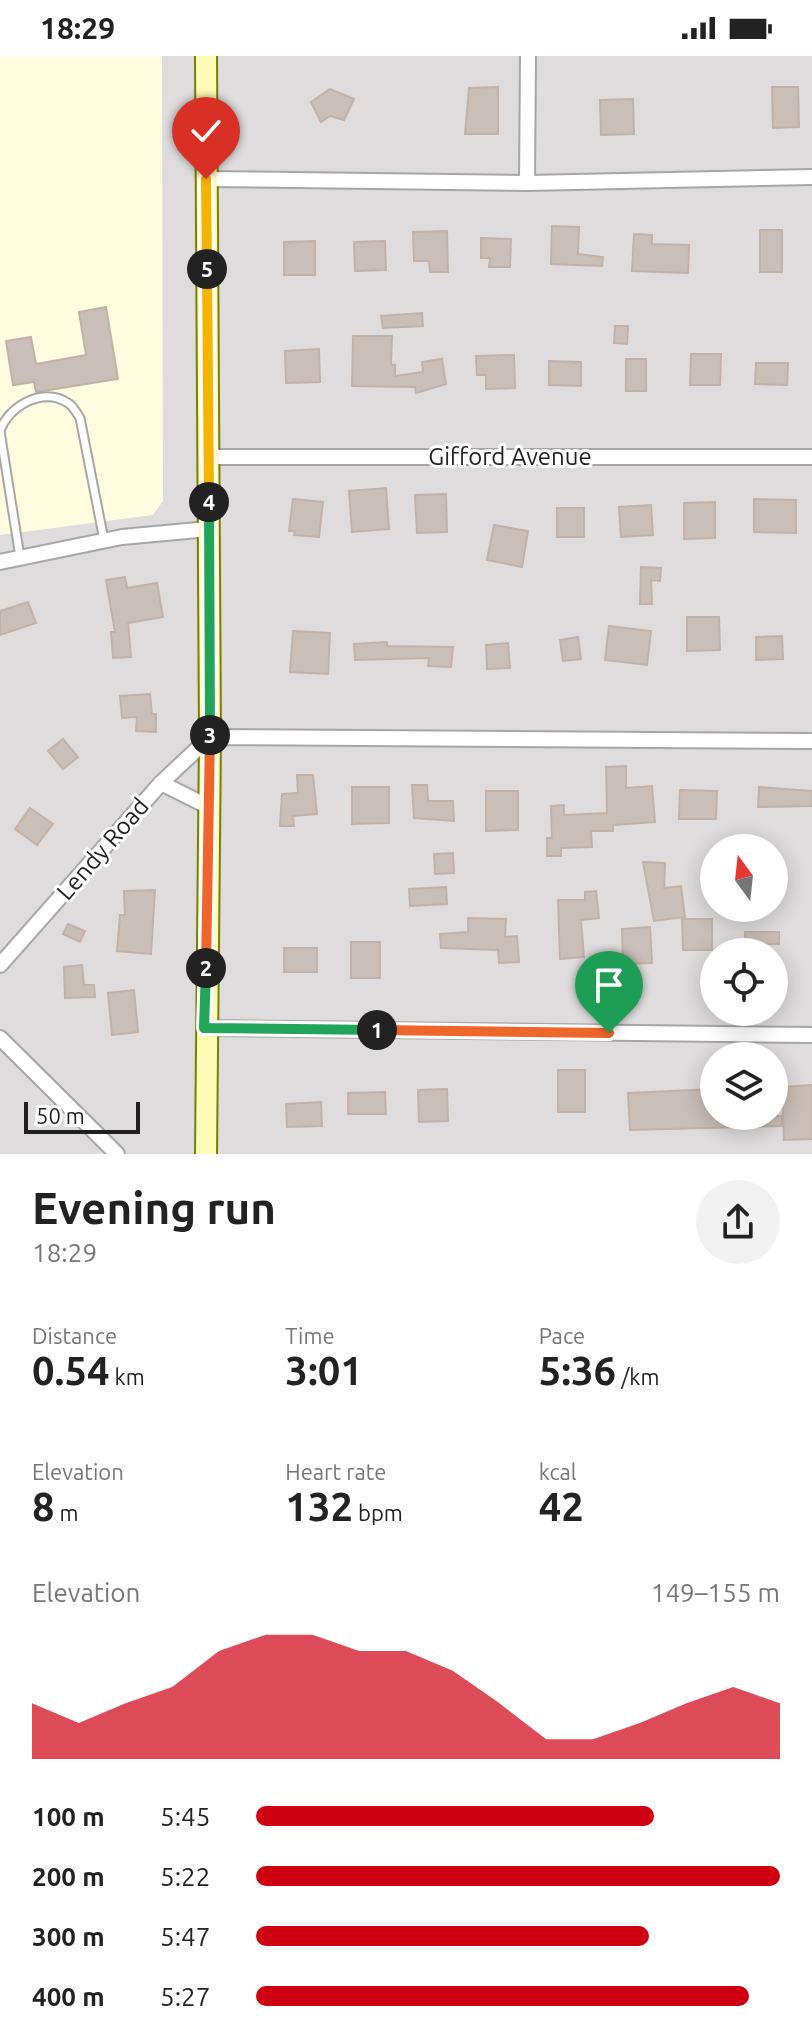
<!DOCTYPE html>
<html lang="en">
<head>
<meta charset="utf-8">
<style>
	:root { --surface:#fff; --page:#f2f2f2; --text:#222; --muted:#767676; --accent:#cf0012 }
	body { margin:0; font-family:Ubuntu,sans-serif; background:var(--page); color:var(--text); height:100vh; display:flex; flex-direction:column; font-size:30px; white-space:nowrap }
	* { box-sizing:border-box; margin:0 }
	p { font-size:26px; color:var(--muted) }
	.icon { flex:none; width:44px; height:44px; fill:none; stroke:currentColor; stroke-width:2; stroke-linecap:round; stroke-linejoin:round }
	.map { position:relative; height:1098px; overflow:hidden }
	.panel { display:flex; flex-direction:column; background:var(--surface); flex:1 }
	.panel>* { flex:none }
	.needle { width:52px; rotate:345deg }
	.buttons { position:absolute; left:700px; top:778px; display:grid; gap:16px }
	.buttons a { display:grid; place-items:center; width:88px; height:88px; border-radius:50%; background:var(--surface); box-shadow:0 4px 20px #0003; font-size:40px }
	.scale { position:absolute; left:24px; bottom:20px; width:116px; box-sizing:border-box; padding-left:8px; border:4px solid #1f1f1f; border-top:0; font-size:22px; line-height:28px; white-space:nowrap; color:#1f1f1f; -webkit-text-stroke:6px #fff; paint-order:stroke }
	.pin { position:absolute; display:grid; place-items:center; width:68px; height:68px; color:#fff; margin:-82px -34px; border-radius:50% 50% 50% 0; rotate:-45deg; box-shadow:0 0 8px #0007 }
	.pin .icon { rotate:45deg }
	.km { position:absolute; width:40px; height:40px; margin:-20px; border-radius:50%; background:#222; color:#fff; font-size:22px; line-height:40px; text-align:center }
	.round { display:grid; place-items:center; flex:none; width:84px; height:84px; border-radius:42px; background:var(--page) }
	.summary { display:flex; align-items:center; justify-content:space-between; height:136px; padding:0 32px }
	h1 { font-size:44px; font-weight:700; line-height:60px }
	.figures { display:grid; grid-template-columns:repeat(3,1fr); gap:12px; height:136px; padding:8px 32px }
	.figures div { display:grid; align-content:center }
	.figures b { font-size:40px; font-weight:700 }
	.figures small { font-size:22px; font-weight:400 }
	.figures p { font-size:22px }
	.chart { height:224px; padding:16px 32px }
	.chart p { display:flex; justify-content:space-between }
	.chart svg { width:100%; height:144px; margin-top:8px; fill:var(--accent); opacity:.7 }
	ul { padding:0 32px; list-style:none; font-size:26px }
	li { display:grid; grid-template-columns:128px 96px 1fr; align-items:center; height:60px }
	li i { height:20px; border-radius:10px; background:var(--accent) }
	.status { display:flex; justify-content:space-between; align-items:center; height:56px; padding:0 40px; background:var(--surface); direction:ltr }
	.status svg { height:22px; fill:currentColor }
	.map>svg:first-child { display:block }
	.residential { fill:#dedcdc; fill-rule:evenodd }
	.education { fill:#fffce0 }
	.building { fill:#c9beb8; stroke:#c4b1a6; stroke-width:2 }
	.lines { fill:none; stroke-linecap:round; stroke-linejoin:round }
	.lane-casing { stroke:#a6a6a6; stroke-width:11 }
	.street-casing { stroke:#a6a6a6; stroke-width:18 }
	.secondary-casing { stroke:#7a7d00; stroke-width:24 }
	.lane { stroke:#fff; stroke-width:7 }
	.street { stroke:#fff; stroke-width:14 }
	.secondary { stroke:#fefbb6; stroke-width:20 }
	.split-1-casing { stroke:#fff; stroke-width:16 }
	.split-2-casing { stroke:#fff; stroke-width:16 }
	.split-3-casing { stroke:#fff; stroke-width:16 }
	.split-4-casing { stroke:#fff; stroke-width:16 }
	.split-5-casing { stroke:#fff; stroke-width:16 }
	.split-6-casing { stroke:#fff; stroke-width:16 }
	.split-1 { stroke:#f0652b; stroke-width:10 }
	.split-2 { stroke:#22a559; stroke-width:10 }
	.split-3 { stroke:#f0652b; stroke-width:10 }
	.split-4 { stroke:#22a559; stroke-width:10 }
	.split-5 { stroke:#f5b400; stroke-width:10 }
	.split-6 { stroke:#f5b400; stroke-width:10 }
	.labels { text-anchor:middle; stroke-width:6; stroke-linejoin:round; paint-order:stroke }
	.street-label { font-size:24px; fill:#1f1f1f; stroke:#fff }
</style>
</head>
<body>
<div class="status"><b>18:29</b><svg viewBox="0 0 49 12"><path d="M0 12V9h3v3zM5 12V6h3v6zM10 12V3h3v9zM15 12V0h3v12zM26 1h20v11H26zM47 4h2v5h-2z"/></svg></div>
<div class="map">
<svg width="812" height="1098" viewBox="0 0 812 1098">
	<rect width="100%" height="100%" fill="#f1ece5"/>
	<path class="residential" d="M0 0H812V1098H0ZM714 792H774V852H714ZM714 896H774V956H714ZM714 1000H774V1060H714Z"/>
	<path class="education" d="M0 0H162L163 445 153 459 0 479Z"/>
	<g class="building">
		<path d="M498 31V78H465L469 32Z"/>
		<path d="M772 31H798L799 71 773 72Z"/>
		<path d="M330 33 354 43 344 64 330 60 321 66 311 46Z"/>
		<path d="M633 43 634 78 601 79 600 44Z"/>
		<path d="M552 170 579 171 578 198 603 201 602 210 551 208Z"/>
		<rect x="760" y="174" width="22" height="42"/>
		<path d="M447 175 448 216H430L429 205H414L413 176Z"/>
		<path d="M634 178 652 179V188L689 189 688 217 632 215Z"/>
		<path d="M481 182 511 183 510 211H489L490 202H481Z"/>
		<path d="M315 185V219H284V186Z"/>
		<path d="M385 185 386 214 355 215 354 186Z"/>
		<path d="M106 251 118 323 36 336 34 326 13 329 6 285 31 281 36 308 86 299 79 256Z"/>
		<path d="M422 257 423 270 383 272 381 260Z"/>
		<path d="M615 270H628L627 288 614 287Z"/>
		<path d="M353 280H392L391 309H395V320L423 316 422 306 442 303 446 328 416 337 415 331 352 330Z"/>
		<path d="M319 293 320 326 286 327 285 295Z"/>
		<path d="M691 298H721L720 329H690Z"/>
		<path d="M514 299 515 332 486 333V319H477L476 300Z"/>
		<rect x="626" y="303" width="20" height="32"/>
		<path d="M549 305 581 306V330L549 329Z"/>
		<path d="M756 307H788L787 329 755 328Z"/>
		<path d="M386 432 389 473 352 476 349 435Z"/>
		<path d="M446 438 447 476 417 477 415 439Z"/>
		<path d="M293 443 323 446 319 481 294 479 295 475H289Z"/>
		<path d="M754 443 796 444V477L754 476Z"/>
		<path d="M715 446V482L684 483V447Z"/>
		<path d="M651 449 653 479 621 481 619 451Z"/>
		<rect x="557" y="452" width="27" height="29"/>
		<path d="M494 469 528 475 522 511 487 504Z"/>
		<path d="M641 511 661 512 660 525 651 524 652 548H640Z"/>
		<path d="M125 521 127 532 157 527 163 561 128 567 131 601 113 602 111 576H115L106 524Z"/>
		<path d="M28 546 36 567 0 579V555Z"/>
		<path d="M687 561H719L720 594 687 595Z"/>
		<path d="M609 570 651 575 647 609 605 604Z"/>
		<path d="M293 575 330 577 328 618 290 616Z"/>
		<path d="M782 580 783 603 756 604V581Z"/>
		<path d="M578 581 581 603 563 605 560 584Z"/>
		<path d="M387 586V590L453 591 451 611 428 610 429 602 355 604 354 588Z"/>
		<path d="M508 587 510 612 487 613 486 589Z"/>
		<path d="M150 638 152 658H156V676L136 675 137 661 122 662 120 640Z"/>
		<path d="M63 683 78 701 63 713 48 695Z"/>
		<path d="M626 710V732L652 730 655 766 613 769V775H591L592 791 561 792V800H547V782H552L551 750 564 749V759L607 757 606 711Z"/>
		<path d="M297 719H313L317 758 293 760 294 770H280L282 738 298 737Z"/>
		<path d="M412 729H427L428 745H453L454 765 414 762Z"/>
		<path d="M352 731H389V767L352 768Z"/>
		<path d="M759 731 812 735V750L758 751Z"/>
		<path d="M680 734 717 735 716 763H679Z"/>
		<path d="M486 735H518V774L486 775Z"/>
		<path d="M30 752 53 768 37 789 15 773Z"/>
		<path d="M453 797 454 817 435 818 434 798Z"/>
		<path d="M643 806 665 807 664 832 681 830 685 861 654 865Z"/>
		<path d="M446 831 447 848 410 850 409 833Z"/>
		<path d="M155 834 151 898 117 895 120 859H125L124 835Z"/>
		<path d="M596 835 599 862 581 864 584 901 560 903 558 844H585V836Z"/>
		<path d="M468 862 506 863 505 881 517 880 519 906 499 907 498 894 441 892 440 878 468 876Z"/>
		<path d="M682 863H712V894H683Z"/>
		<path d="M68 868 85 875 80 886 63 878Z"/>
		<path d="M650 871 652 907 623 908 622 873Z"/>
		<rect x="745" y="876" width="34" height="12"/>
		<rect x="351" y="886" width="29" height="36"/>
		<rect x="284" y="892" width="33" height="24"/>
		<path d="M82 909 84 929H94L95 941 65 942 64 911Z"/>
		<path d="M134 934 138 976 112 979 108 937Z"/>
		<rect x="558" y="1014" width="27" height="42"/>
		<path d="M812 1029V1083L784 1084 782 1031Z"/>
		<path d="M447 1033 448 1065 419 1066 418 1034Z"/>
		<path d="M714 1033V1060H782V1070L630 1074 628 1037Z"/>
		<path d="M385 1036 386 1058H348V1037Z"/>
		<path d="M321 1046 322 1070 287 1071 286 1048Z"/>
	</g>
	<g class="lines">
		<g class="lane-casing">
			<path id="lane" d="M20 501 0 375C8 351 42 330 68 347 72 349 77 357 80 362L104 484"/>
		</g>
		<g class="street-casing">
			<g id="street">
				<path d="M206 123 527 127 812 121"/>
				<path d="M527 127 528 0"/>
				<path d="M208 401H812"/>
				<path d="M0 506 122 481 209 473"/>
				<path d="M161 727 209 751"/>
				<path d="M0 909 161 727 210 681 812 685"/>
				<path d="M204 972 812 979"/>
				<path d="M0 982 117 1098"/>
			</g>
		</g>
		<g class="secondary-casing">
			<path id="secondary" d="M206 1098 210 681 206 0"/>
		</g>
		<use href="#lane" class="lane"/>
		<use href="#street" class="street"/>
		<use href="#secondary" class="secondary"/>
	</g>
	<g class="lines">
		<g class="split-1-casing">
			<path id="split-1" d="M377 974 609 977"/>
		</g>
		<g class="split-2-casing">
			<path id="split-2" d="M206 912 204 972 377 974"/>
		</g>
		<g class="split-3-casing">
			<path id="split-3" d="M206 912 210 679"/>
		</g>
		<g class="split-4-casing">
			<path id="split-4" d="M209 446 210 679"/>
		</g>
		<g class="split-5-casing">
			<path id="split-5" d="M207 213 209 446"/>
		</g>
		<g class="split-6-casing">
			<path id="split-6" d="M206 123 207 213"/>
		</g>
		<use href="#split-1" class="split-1"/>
		<use href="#split-2" class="split-2"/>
		<use href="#split-3" class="split-3"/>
		<use href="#split-4" class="split-4"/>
		<use href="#split-5" class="split-5"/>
		<use href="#split-6" class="split-6"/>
	</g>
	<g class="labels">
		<g class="street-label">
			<text x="510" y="409">Gifford Avenue</text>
			<text transform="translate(103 793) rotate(-49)" y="8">Lendy Road</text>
		</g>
	</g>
</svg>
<div class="buttons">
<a><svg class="needle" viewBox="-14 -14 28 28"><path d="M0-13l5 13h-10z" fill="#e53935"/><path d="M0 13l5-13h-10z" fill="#767676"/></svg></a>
<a><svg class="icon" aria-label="locate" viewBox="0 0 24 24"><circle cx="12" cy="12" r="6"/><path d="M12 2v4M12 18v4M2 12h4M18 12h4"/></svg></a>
<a><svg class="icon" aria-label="layers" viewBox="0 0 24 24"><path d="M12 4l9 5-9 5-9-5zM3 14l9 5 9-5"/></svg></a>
</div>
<div class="scale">50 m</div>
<div class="pin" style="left:609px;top:977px;background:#1e9e55"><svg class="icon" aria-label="arrive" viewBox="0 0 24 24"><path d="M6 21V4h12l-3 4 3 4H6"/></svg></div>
<div class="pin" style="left:206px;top:123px;background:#d93025"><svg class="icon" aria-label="check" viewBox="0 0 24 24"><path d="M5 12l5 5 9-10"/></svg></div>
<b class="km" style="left:377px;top:974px">1</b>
<b class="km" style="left:206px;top:912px">2</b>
<b class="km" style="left:210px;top:679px">3</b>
<b class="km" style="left:209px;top:446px">4</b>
<b class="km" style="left:207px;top:213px">5</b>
</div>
<section class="panel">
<div class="summary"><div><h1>Evening run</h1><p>18:29</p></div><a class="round"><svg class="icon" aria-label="share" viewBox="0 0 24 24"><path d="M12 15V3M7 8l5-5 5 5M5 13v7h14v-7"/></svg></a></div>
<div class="figures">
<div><p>Distance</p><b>0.54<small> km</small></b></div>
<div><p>Time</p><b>3:01</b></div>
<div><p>Pace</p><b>5:36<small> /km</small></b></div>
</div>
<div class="figures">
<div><p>Elevation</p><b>8<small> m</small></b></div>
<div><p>Heart rate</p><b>132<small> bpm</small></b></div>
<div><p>kcal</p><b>42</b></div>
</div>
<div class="chart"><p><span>Elevation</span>149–155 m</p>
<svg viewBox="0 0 160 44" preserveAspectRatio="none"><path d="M0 44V27L10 33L20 27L30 22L40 11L50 6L60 6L70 11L80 11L90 17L100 27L110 38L120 38L130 33L140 27L150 22L160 27V44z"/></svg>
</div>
<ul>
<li><b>100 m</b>5:45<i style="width:76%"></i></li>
<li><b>200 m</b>5:22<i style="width:100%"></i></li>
<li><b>300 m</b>5:47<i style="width:75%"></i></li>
<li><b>400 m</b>5:27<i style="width:94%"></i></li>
</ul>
</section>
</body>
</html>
